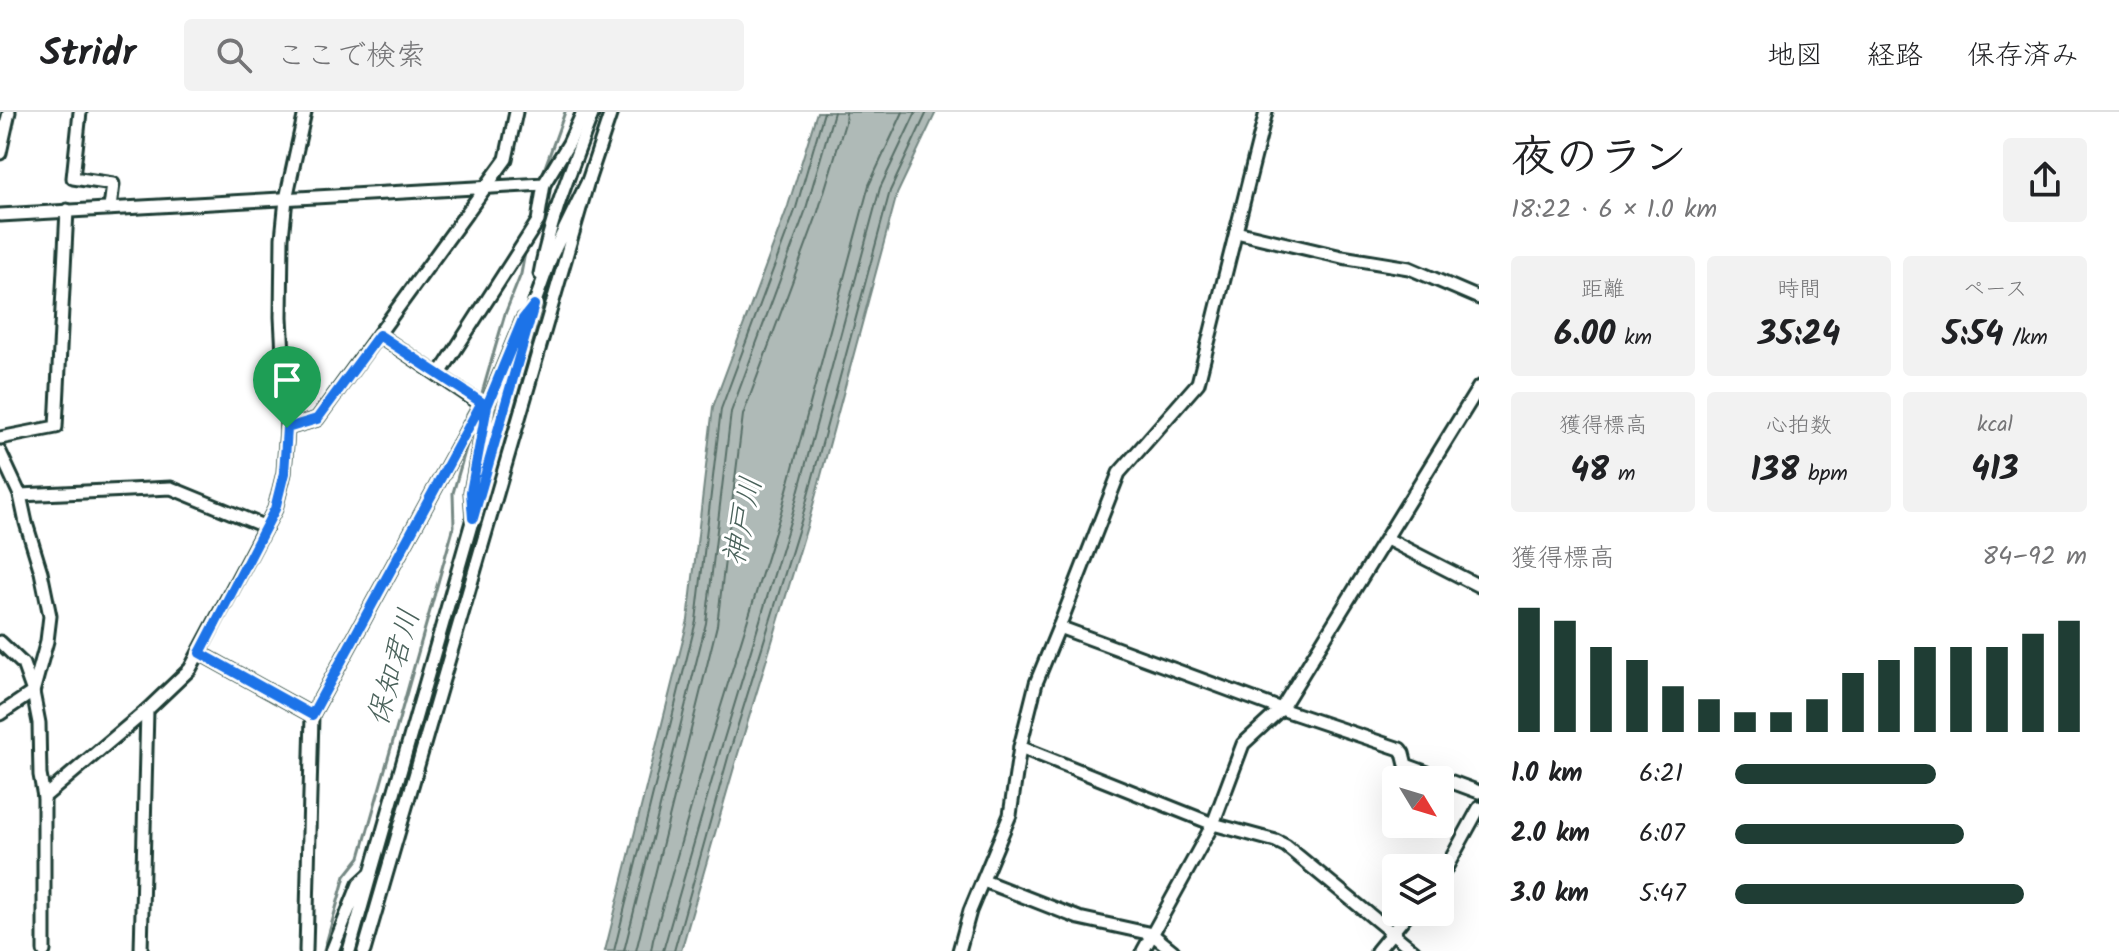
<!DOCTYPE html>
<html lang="ja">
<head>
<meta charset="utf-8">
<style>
	:root { --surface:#fff; --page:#f2f2f2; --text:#202124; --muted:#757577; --line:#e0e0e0; --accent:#1f3d34 }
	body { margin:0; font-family:Kalam,"Klee One",sans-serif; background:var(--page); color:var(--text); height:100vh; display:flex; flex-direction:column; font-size:30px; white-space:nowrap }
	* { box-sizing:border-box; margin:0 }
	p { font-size:26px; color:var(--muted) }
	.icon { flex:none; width:44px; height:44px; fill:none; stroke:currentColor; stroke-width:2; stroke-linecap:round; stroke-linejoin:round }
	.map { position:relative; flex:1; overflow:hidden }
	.sheet { display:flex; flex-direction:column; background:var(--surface); width:640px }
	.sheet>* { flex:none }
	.needle { width:52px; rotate:128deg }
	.buttons { position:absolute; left:1382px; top:654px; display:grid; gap:16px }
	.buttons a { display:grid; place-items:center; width:72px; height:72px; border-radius:8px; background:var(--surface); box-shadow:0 8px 32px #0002; font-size:40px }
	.pin { position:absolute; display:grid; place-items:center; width:68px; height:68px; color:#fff; margin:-82px -34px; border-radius:50% 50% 50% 0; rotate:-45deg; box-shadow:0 0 8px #0007 }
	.pin .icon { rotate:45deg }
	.round { display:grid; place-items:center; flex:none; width:84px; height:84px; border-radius:8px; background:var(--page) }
	.overview { display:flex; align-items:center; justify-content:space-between; height:136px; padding:0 32px }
	h1 { font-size:44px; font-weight:800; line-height:60px }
	.metrics { display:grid; grid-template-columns:repeat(3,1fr); gap:12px; height:136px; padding:8px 32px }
	.metrics div { display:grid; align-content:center; border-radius:8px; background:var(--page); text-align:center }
	.metrics b { font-size:34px; font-weight:800 }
	.metrics small { font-size:22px; font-weight:400 }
	.metrics p { font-size:22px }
	.chart { height:224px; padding:16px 32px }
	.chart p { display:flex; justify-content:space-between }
	.chart svg { width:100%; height:144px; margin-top:8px; stroke:var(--accent); stroke-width:6 }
	ul { padding:0 32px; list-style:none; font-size:26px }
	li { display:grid; grid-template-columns:128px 96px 1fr; align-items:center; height:60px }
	li i { height:20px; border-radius:10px; background:var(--accent) }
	header { display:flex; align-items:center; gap:48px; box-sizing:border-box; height:112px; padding:0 40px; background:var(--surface); border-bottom:2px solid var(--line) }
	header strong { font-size:38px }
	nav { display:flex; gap:44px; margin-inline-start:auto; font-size:28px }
	.search { width:560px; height:72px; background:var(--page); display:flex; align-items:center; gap:20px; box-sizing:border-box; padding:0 28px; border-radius:8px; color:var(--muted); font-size:30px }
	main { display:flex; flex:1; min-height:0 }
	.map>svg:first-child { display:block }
	.water { fill:#afbab7; stroke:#758883; stroke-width:2 }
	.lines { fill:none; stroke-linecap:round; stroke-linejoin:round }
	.shore { stroke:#596f68; stroke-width:2 }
	.stream { stroke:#758883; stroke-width:3 }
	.minor-casing { stroke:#1f3d34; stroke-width:17 }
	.minor { stroke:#fff; stroke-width:11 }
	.route-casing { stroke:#fff; stroke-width:16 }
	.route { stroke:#1a73e8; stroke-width:10 }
	.labels { text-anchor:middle; stroke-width:6; stroke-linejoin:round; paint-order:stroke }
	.water-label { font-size:30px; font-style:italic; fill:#4a625b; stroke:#fff }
</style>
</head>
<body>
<header>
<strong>Stridr</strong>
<div class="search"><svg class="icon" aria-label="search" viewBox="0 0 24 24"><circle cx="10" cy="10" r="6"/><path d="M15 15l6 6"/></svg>ここで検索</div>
<nav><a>地図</a><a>経路</a><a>保存済み</a></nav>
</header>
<main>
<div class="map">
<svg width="1479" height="839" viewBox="0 0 1479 839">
	<rect width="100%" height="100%" fill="#fff"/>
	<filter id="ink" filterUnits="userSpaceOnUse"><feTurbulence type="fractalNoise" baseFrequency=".0125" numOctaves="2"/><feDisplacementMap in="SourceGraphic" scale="16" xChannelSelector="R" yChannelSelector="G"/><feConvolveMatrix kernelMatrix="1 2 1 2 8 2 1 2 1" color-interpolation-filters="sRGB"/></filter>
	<g filter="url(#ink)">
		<path class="water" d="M817 0H936L897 82 809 408 737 645 681 839H605L688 508 713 295 788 94Z"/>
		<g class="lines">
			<g class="shore">
				<path d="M614 839 696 509 721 297 796 96 824 0"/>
				<path d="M624 839 706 511 731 300 805 100 834 0"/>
				<path d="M636 839 717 513 743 303 817 103 845 11 846 0"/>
				<path d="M651 839 653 828 708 636 781 400 869 73 903 0"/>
				<path d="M663 839 720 640 792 403 880 76 916 0"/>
				<path d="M674 839 729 642 802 406 890 79 927 0"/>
			</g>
			<g class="stream">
				<path d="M540 69 565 0"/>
				<path d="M531 112 535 96"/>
				<path d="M480 288 505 202 521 162 526 135"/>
				<path d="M324 839 345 764 360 745 454 414 453 381 470 322"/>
			</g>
			<g class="minor-casing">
				<g id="minor">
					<path d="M80 0 73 66 113 72 110 96"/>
					<path d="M0 41 9 0"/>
					<path d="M588 69 611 0"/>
					<path d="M0 103 544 72 569 31 583 0"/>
					<path d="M1236 120 1342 145 1409 156 1479 186"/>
					<path d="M540 162C550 106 573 53 593 0"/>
					<path d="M379 223 481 292"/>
					<path d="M439 263 538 109 544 72"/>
					<path d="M287 316 317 307 506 47 516 0"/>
					<path d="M0 326 56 315 67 98"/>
					<path d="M0 340 20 383 26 411 41 460 50 504 47 529 33 580 0 602"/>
					<path d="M20 383 171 376 266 415"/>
					<path d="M1387 427 1479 474"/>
					<path d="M1059 515 1281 597 1400 637 1403 641 1406 653 1479 680"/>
					<path d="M0 530 23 552 33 580 39 611 40 663 44 685V839"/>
					<path d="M200 541 312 603"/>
					<path d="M1020 635 1213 712 1276 729 1286 734 1414 839"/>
					<path d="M44 685 147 598 190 557 275 397 284 361 287 316 281 205 282 126 286 87 305 0"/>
					<path d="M371 761 473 406 471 380 487 294"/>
					<path d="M1440 764 1445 758 1479 696"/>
					<path d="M984 769 1079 806 1152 822 1173 839"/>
					<path d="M141 839 147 598"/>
					<path d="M306 839 312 603 481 292 487 294 523 207"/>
					<path d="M332 839 359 772 371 761 349 839"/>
					<path d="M364 839 588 69 552 143 534 193 473 406"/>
					<path d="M959 839 970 799 1010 703 1020 635 1036 571 1059 515 1119 361 1198 271 1266 0"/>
					<path d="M1143 839 1213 712 1243 632 1281 597 1479 275"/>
					<path d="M1377 839 1409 800"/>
				</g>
			</g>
			<use href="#minor" class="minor"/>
		</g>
	</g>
	<g class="lines" filter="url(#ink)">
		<g class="route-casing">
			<path id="route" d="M287 316 284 361 275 397 200 541 312 603 481 292 487 294 471 380 473 406 534 193 523 207 487 294 379 223 317 307 287 316"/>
		</g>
		<use href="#route" class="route"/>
	</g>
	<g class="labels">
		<g class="water-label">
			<text transform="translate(742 409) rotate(-78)" y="10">神戸川</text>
			<text transform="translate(393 555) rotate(-74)" y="10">保知君川</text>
		</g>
	</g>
</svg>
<div class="buttons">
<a><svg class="needle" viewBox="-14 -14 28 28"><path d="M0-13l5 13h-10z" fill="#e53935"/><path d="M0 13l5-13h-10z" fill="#757577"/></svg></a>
<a><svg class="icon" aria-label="layers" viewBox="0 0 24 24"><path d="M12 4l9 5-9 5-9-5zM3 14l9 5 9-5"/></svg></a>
</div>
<div class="pin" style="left:287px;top:316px;background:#1e9e55"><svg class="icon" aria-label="arrive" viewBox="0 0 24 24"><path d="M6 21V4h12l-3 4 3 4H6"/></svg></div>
</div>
<section class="sheet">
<div class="overview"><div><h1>夜のラン</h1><p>18:22 · 6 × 1.0 km</p></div><a class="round"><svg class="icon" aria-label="share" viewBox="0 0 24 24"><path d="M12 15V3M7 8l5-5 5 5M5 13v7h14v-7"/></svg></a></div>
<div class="metrics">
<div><p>距離</p><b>6.00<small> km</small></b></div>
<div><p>時間</p><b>35:24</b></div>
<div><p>ペース</p><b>5:54<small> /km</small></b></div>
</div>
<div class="metrics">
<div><p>獲得標高</p><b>48<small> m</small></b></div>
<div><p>心拍数</p><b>138<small> bpm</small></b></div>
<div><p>kcal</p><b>413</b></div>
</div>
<div class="chart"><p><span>獲得標高</span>84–92 m</p>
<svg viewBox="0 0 160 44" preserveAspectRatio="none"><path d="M5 44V6M15 44V10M25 44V18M35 44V22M45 44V30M55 44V34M65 44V38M75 44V38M85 44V34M95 44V26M105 44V22M115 44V18M125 44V18M135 44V18M145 44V14M155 44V10"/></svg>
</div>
<ul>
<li><b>1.0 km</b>6:21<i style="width:57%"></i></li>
<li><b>2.0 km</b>6:07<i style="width:65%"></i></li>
<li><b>3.0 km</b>5:47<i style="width:82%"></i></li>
</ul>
</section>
</main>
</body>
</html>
